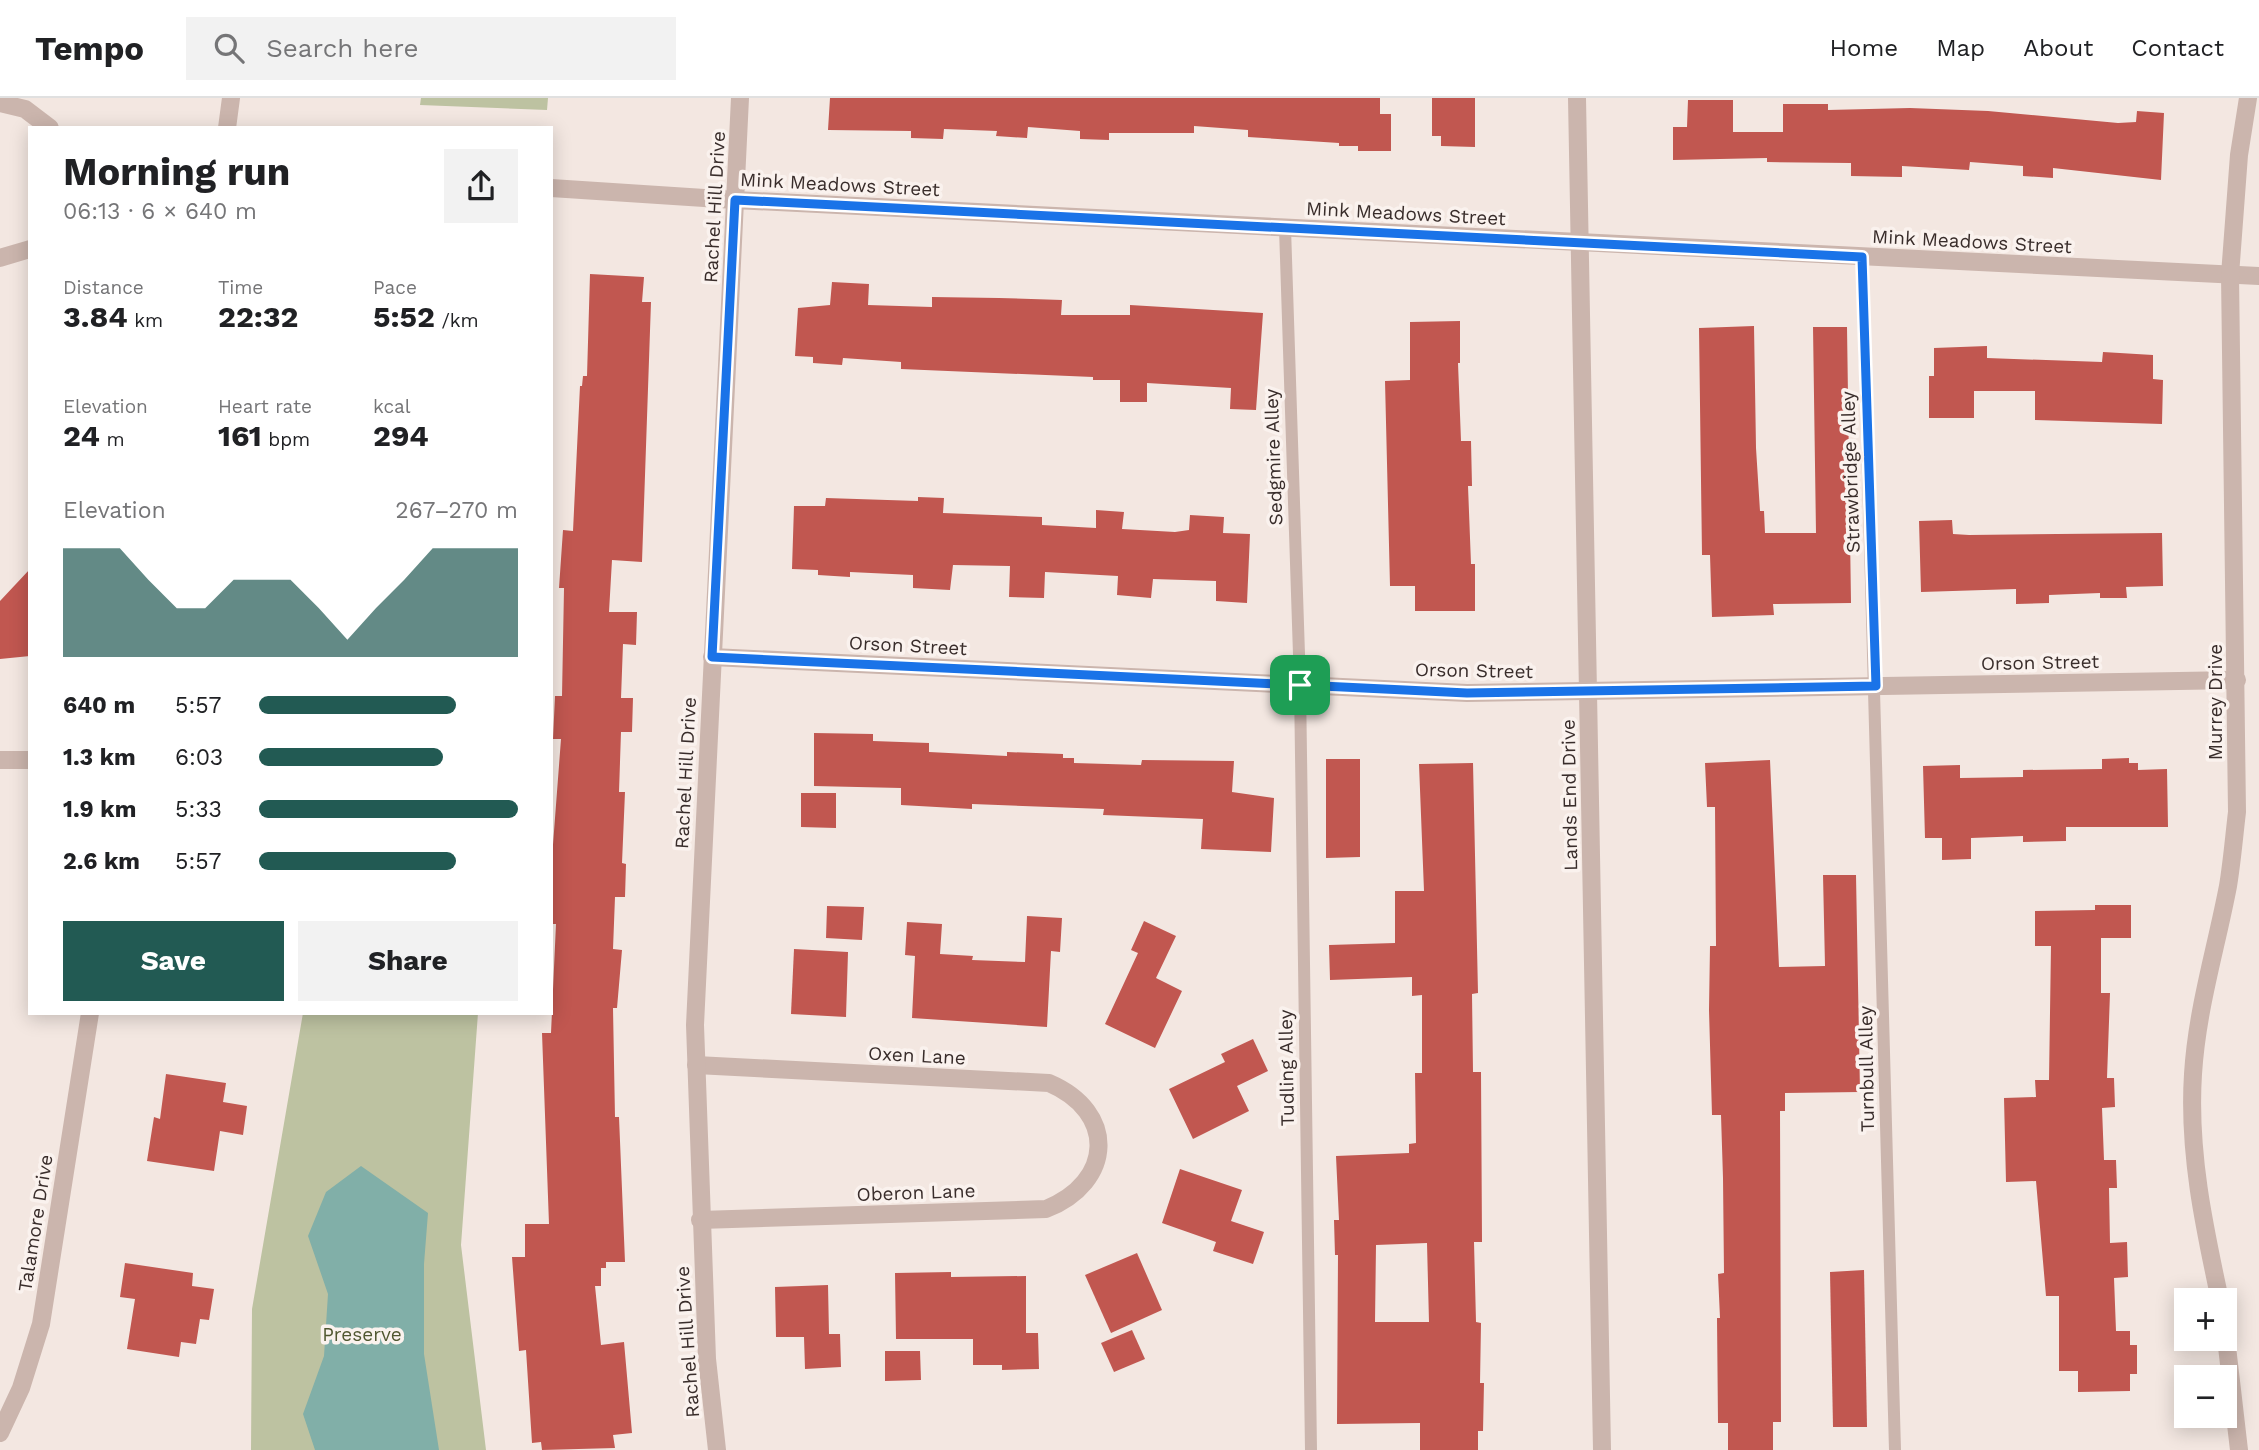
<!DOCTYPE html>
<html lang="en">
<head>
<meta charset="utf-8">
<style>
	:root { --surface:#fff; --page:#f2f2f2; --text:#202124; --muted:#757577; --line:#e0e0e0; --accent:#225a53 }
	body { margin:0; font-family:"Work Sans",sans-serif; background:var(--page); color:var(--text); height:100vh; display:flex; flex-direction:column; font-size:26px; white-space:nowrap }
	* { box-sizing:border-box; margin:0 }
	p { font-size:23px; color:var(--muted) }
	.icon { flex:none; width:38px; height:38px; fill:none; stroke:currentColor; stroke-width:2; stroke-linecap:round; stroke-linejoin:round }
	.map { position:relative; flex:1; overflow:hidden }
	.sheet { position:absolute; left:28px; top:28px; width:525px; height:889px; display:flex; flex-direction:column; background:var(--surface); border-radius:0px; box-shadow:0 4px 18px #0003 }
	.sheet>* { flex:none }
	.tools { position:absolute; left:2174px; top:1190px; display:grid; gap:14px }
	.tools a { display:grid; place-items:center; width:63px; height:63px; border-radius:0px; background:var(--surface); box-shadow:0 4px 18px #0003; font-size:35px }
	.pin { position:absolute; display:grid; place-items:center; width:60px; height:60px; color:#fff; margin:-30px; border-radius:14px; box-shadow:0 4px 10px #0006 }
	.round { display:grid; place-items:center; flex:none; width:74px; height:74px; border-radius:0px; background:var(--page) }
	.overview { display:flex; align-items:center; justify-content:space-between; height:119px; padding:0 35px }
	h1 { font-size:38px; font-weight:700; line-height:52px }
	.stats { display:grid; grid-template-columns:repeat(3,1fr); gap:10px; height:119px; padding:7px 35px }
	.stats div { display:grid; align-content:center }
	.stats b { font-size:30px; font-weight:700 }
	.stats small { font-size:19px; font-weight:400 }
	.stats p { font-size:19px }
	.chart { height:196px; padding:14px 35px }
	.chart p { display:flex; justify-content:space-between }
	.chart svg { width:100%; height:126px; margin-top:7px; fill:var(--accent); opacity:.7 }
	.button { display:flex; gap:14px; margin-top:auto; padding:14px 35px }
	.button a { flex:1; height:80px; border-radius:0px; background:var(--accent); color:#fff; font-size:28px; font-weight:700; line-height:80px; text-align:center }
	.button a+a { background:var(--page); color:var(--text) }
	ul { padding:0 35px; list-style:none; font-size:23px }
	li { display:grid; grid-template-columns:112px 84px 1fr; align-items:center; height:52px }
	li i { height:18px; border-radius:9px; background:var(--accent) }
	header { display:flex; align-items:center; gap:42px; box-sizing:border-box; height:98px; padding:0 35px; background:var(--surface); border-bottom:2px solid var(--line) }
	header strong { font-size:33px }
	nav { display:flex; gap:38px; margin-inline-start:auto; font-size:24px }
	.search { width:490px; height:63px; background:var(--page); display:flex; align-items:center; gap:18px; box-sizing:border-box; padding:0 24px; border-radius:0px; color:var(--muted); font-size:26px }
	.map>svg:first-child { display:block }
	.green { fill:#bdc2a1 }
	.water { fill:#81afa8 }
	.building { fill:#c15750; fill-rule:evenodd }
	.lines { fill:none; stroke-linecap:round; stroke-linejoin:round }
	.service { stroke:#cbb5ad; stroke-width:12 }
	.minor { stroke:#cbb5ad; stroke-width:18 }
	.route-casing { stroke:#fff; stroke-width:14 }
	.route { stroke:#1a73e8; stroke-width:9 }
	.labels { text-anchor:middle; stroke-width:7; stroke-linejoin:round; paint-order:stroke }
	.street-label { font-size:19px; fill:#392d2b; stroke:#faf2ee }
	.park-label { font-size:19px; fill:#505730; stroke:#faf2ee }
</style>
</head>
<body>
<header>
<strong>Tempo</strong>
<div class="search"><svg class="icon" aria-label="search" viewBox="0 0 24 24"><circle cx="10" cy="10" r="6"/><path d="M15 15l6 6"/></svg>Search here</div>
<nav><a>Home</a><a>Map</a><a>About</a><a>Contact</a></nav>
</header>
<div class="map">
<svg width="2259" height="1352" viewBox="0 0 2259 1352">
	<rect width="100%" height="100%" fill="#f3e7e1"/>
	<g class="green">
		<path d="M421 0H548L547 12 420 7Z"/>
		<path d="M303 915H478L461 1147 486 1352H251L252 1211Z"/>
	</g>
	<path class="water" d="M361 1068 428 1115 424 1166V1256L439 1352H315L303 1316 324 1258 328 1196 308 1138 326 1094Z"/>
	<g class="building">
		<path d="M830 0H1380V16H1391V53H1358V48H1339V45L1248 39V32L1194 28V35H1109V42L1080 41V33L1028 29 1027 40 996 38 997 33 944 31 943 41 911 40V33L828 32Z"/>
		<path d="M1432 0H1475V49L1441 48V38H1432Z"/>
		<path d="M1688 2H1733V34H1783V6H1828V12L1910 10 1988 13 2118 25 2136 24 2137 13 2164 15 2161 82 2053 70V80L2023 78V68L1970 64 1969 72 1902 68V79L1851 78V65L1767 64V60L1673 62V29H1687Z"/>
		<path d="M590 176 644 179 642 204H651L642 464 612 462 609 514H637L636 547 623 546 621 600H633L632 634H621L619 694H625L622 765 626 766 625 799H615L613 851 622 852 617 910H613L615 1019H619L625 1164H606V1170H601V1188H595L601 1247 624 1244 632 1335 613 1337 615 1350 542 1352 541 1344 532 1345 526 1252 519 1253 512 1159H525V1126H549L542 935H551L556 826H551V773L561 641H553L555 598H562L564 490H559L563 432 573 433 580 288H582L583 278H587Z"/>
		<path d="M832 184 869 186 868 207 932 209V199L999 200 1062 202 1061 217H1130V207L1263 215 1256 312 1230 311 1231 290 1147 285V304H1120V282H1093V279L901 271V264L843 260 842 267 813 265V259L795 258 798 210 830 207Z"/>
		<path d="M1460 223V265H1458L1461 343H1471L1472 388H1468L1471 466H1475V513H1415V488H1390L1385 283 1410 282V224Z"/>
		<path d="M1754 228 1756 350 1760 413H1764L1765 435H1816L1813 229H1847L1851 505 1773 506 1774 517 1712 519 1710 457H1702L1699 230Z"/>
		<path d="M1987 248V260L2102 264 2103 254 2153 257V281L2163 282 2162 326 2035 322V293H1974V320H1929V278H1934V250Z"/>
		<path d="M918 399 944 400 943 415 1042 419V427L1096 430V412L1124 414 1122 431 1175 434 1189 432 1190 417 1224 419 1223 435 1250 436 1247 505 1216 503V483L1153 481 1151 500 1117 497 1118 478 1045 474 1044 500 1009 499 1010 468 953 467 950 492 913 490V477L850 474V479L818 477V472L792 471 794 408H825L826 400 918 403Z"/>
		<path d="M1952 422 1953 436 1969 437 2162 435 2163 488 2126 489 2127 500H2100V495L2049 497V505L2016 506V491L1921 494 1919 423Z"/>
		<path d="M30 471V558L0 561V503Z"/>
		<path d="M814 635 873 636V643L929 645V654L1007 658V654L1063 656V660H1074V665L1141 667 1142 662 1234 663 1232 694 1274 700 1271 754 1201 751 1203 721 1103 717 1104 711 972 706V711L901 707V690L814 688Z"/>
		<path d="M2129 660V665H2138V672L2167 671 2168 729H2066V743L2023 744V738L1971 740V761L1942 762V740H1925L1923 668 1960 667V680L2023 679V672L2102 671V661Z"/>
		<path d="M1326 661H1360V759L1326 760Z"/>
		<path d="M1770 662 1779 869 1825 868 1823 777H1856L1860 994 1785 995V1013H1780L1781 1324H1773V1352H1728V1325H1718L1717 1220H1720L1718 1176 1724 1175 1723 1080 1721 1017H1712L1709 912 1710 848H1716L1715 709H1707L1705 665Z"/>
		<path d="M1473 665 1478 895 1472 896 1473 974H1481L1482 1144H1474L1476 1224 1481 1225 1480 1285H1484L1483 1333H1478V1352H1420V1325L1337 1326 1338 1157H1335L1334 1122H1339L1336 1058 1409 1055V1046L1416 1045 1415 975H1422V897L1412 898V879L1330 882 1329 847 1395 845V793H1424L1419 666ZM1427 1145 1429 1224H1375L1376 1147Z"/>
		<path d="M801 695H836V730L801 729Z"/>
		<path d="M2095 807H2131V840H2101V895H2110L2107 980H2114L2115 1009 2102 1010 2104 1062H2116L2117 1090H2109L2110 1145 2127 1144 2128 1179 2114 1180 2116 1233H2130V1247H2137V1276H2130V1293L2078 1294V1273H2059V1198H2046L2036 1083 2006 1084 2004 1000 2036 999 2035 982H2049L2051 848H2035V813L2095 812Z"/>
		<path d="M827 808 864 809 862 842 826 840Z"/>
		<path d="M1027 818 1062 820 1060 854 1051 853 1047 929 912 920 915 858 905 857 907 824 942 826 940 856 973 858 972 862 1025 864Z"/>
		<path d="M1144 823 1176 838 1156 880 1182 893 1155 950 1105 926 1138 855 1131 852Z"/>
		<path d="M794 851 848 854 846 919 791 916Z"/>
		<path d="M1253 941 1268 973 1237 988 1249 1013 1193 1041 1169 991 1225 964 1221 956Z"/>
		<path d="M166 976 226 985 223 1004 247 1008 243 1037 220 1033 214 1073 147 1063 154 1019 160 1021Z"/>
		<path d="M1180 1071 1242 1092 1231 1123 1264 1134 1253 1166 1213 1153 1216 1144 1162 1125Z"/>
		<path d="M1137 1155 1162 1212 1111 1235 1085 1177Z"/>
		<path d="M125 1165 193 1175 192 1188 214 1191 209 1222 200 1221 196 1246 181 1244 179 1259 127 1251 135 1201 120 1199Z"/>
		<path d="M1864 1172 1867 1329H1833L1830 1174Z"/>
		<path d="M951 1174V1179L1026 1178V1235H1038L1039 1271 1002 1272V1267H973V1241H896L895 1175Z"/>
		<path d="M828 1187 829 1236H840L841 1269 805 1271 804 1239H776L775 1189Z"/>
		<path d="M1132 1232 1145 1261 1114 1274 1101 1245Z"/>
		<path d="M885 1253H920L921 1282 885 1283Z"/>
	</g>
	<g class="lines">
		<g class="service">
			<path d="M1285 130 1300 587 1311 1352"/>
			<path d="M1862 159 1895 1352"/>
		</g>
		<g class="minor">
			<path d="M1577 0 1602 1352"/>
			<path d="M0 5 25 11 50 30"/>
			<path d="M227 30 231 0"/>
			<path d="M551 90 735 102 2259 178"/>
			<path d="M0 160 30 151"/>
			<path d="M712 559 1467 595 2237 582"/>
			<path d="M0 662H30"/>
			<path d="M696 967 1049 985C1117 1014 1114 1084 1046 1111L700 1122"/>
			<path d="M2220 1202C2204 1128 2188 1053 2193 976 2197 911 2216 851 2228 788 2232 764 2234 739 2237 714L2230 177 2239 57 2248 0"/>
			<path d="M2224 1223 2239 1352"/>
			<path d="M0 1335 21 1290 41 1226 90 915"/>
			<path d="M717 1352 707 1261 695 927 740 0"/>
		</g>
	</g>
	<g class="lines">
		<g class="route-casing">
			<path id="route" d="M735 102 1862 159 1876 588 1467 595 712 559Z"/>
		</g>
		<use href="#route" class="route"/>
	</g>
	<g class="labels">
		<g class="street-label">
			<text transform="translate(840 86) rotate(3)" y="7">Mink Meadows Street</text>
			<text transform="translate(714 109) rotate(-87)" y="7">Rachel Hill Drive</text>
			<text transform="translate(1406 115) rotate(3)" y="7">Mink Meadows Street</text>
			<text transform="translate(1972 143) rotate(3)" y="7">Mink Meadows Street</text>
			<text transform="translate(1273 359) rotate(-92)" y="7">Sedgmire Alley</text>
			<text transform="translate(1850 374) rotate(-92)" y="7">Strawbridge Alley</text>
			<text transform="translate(908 547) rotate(3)" y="7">Orson Street</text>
			<text transform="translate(2040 564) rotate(-1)" y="7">Orson Street</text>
			<text transform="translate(1474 572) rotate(1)" y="7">Orson Street</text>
			<text transform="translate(2215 604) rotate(-90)" y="7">Murrey Drive</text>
			<text transform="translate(685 675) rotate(-87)" y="7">Rachel Hill Drive</text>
			<text transform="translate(1569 697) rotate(-91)" y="7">Lands End Drive</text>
			<text transform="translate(917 957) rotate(3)" y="7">Oxen Lane</text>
			<text transform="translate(1286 970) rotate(-91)" y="7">Tudling Alley</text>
			<text transform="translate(1866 971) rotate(-91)" y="7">Turnbull Alley</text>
			<text transform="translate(916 1094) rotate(-2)" y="7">Oberon Lane</text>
			<text transform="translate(35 1125) rotate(-81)" y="7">Talamore Drive</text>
			<text transform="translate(687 1244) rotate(-94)" y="7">Rachel Hill Drive</text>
		</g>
		<g class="park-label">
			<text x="362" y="1243">Preserve</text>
		</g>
	</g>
</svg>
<div class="tools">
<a>+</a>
<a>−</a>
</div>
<div class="pin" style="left:1300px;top:587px;background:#1e9e55"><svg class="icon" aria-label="arrive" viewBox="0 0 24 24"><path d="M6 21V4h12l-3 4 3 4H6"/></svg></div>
<section class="sheet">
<div class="overview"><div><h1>Morning run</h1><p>06:13 · 6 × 640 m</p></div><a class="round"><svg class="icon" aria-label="share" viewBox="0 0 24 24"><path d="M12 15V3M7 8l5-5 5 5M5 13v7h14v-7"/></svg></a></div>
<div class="stats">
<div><p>Distance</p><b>3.84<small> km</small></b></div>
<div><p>Time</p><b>22:32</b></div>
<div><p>Pace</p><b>5:52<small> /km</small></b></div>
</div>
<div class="stats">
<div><p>Elevation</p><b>24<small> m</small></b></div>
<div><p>Heart rate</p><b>161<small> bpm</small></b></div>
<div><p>kcal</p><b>294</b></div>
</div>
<div class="chart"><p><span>Elevation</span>267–270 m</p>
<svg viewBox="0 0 160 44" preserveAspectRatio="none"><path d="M0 44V6L10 6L20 6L30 17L40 27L50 27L60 17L70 17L80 17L90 27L100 38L110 27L120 17L130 6L140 6L150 6L160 6V44z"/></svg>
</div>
<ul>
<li><b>640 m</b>5:57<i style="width:76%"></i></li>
<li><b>1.3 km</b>6:03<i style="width:71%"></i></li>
<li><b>1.9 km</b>5:33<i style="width:100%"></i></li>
<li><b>2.6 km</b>5:57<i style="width:76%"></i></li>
</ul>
<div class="button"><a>Save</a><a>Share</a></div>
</section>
</div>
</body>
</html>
